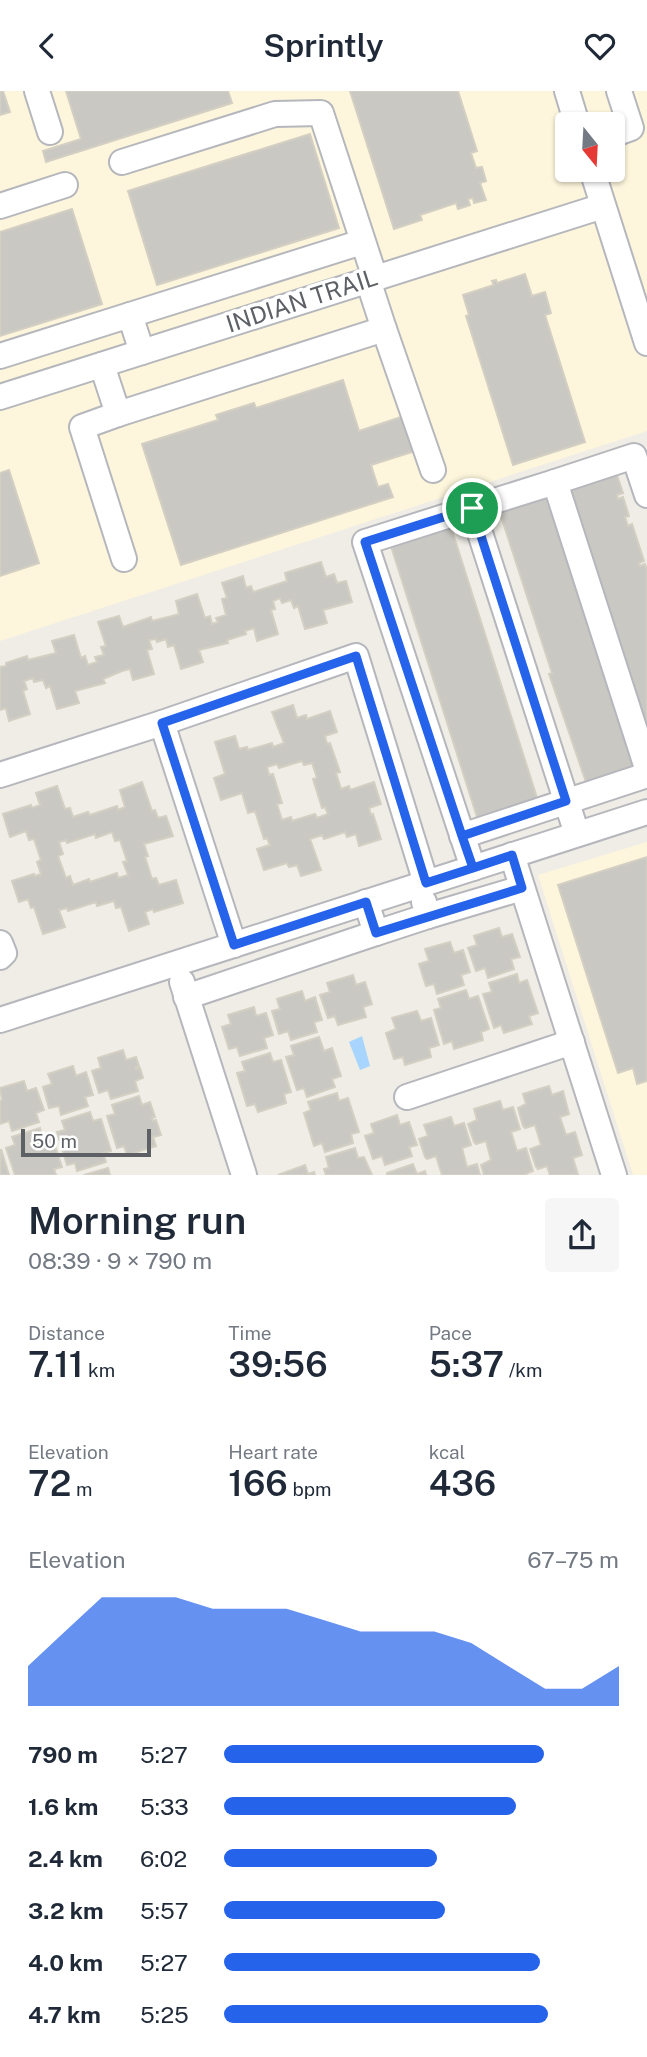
<!DOCTYPE html>
<html lang="en">
<head>
<meta charset="utf-8">
<style>
	:root { --surface:#fff; --page:#f6f6f7; --text:#1f2937; --muted:#747a83; --accent:#2563eb }
	body { margin:0; font-family:"Public Sans",sans-serif; background:var(--page); color:var(--text); height:100vh; display:flex; flex-direction:column; font-size:26px; white-space:nowrap }
	* { box-sizing:border-box; margin:0 }
	p { font-size:23px; color:var(--muted) }
	.icon { flex:none; width:38px; height:38px; fill:none; stroke:currentColor; stroke-width:2; stroke-linecap:round; stroke-linejoin:round }
	.map { position:relative; height:1084px; overflow:hidden }
	.details { display:flex; flex-direction:column; background:var(--surface); flex:1 }
	.details>* { flex:none }
	.needle { width:46px; rotate:162deg }
	.buttons { position:absolute; left:555px; top:21px; display:grid; gap:14px }
	.buttons a { display:grid; place-items:center; width:70px; height:70px; border-radius:7px; background:var(--surface); box-shadow:0 2px 5px #0004; font-size:35px }
	.scale { position:absolute; left:21px; bottom:18px; width:130px; box-sizing:border-box; padding-left:7px; border:4px solid #5d6065; border-top:0; font-size:19px; line-height:24px; white-space:nowrap; color:#5d6065; -webkit-text-stroke:5px #fff; paint-order:stroke }
	.pin { position:absolute; display:grid; place-items:center; width:60px; height:60px; color:#fff; margin:-30px; border:4px solid #fff; border-radius:50%; box-shadow:0 2px 7px #0007 }
	.round { display:grid; place-items:center; flex:none; width:74px; height:74px; border-radius:7px; background:var(--page) }
	.headline { display:flex; align-items:center; justify-content:space-between; height:119px; padding:0 28px }
	h1 { font-size:38px; font-weight:600; line-height:52px }
	.metrics { display:grid; grid-template-columns:repeat(3,1fr); gap:10px; height:119px; padding:7px 28px }
	.metrics div { display:grid; align-content:center }
	.metrics b { font-size:35px; font-weight:600 }
	.metrics small { font-size:19px; font-weight:400 }
	.metrics p { font-size:19px }
	.chart { height:196px; padding:14px 28px }
	.chart p { display:flex; justify-content:space-between }
	.chart svg { width:100%; height:126px; margin-top:7px; fill:var(--accent); opacity:.7 }
	ul { padding:0 28px; list-style:none; font-size:23px }
	li { display:grid; grid-template-columns:112px 84px 1fr; align-items:center; height:52px }
	li i { height:18px; border-radius:9px; background:var(--accent) }
	header { display:flex; justify-content:space-between; align-items:center; height:91px; padding:0 28px; background:var(--surface); font-size:32px; font-weight:600 }
	.map>svg:first-child { display:block }
	.commercial { fill:#fdf6dc; fill-rule:evenodd }
	.water { fill:#a7d5fd }
	.building { fill:#cac8c2; stroke:#d4cfc3; stroke-width:2; fill-rule:evenodd }
	.lines { fill:none; stroke-linecap:round; stroke-linejoin:round }
	.minor-casing { stroke:#b5b7bc; stroke-width:28 }
	.minor { stroke:#fff; stroke-width:24 }
	.route-casing { stroke:#fff; stroke-width:14 }
	.route { stroke:#2563eb; stroke-width:9 }
	.labels { text-anchor:middle; stroke-width:7; stroke-linejoin:round; paint-order:stroke }
	.street-label { font-size:24px; fill:#5d6065; stroke:#fff }
</style>
</head>
<body>
<header><svg class="icon" aria-label="back" viewBox="0 0 24 24"><path d="M15 5l-7 7 7 7"/></svg>Sprintly<svg class="icon" aria-label="heart" viewBox="0 0 24 24"><path d="M12 20l-8-8c-3-5 5-10 8-4 3-6 11-1 8 4z"/></svg></header>
<div class="map">
<svg width="647" height="1084" viewBox="0 0 647 1084">
	<rect width="100%" height="100%" fill="#efede5"/>
	<g class="commercial">
		<path d="M0 0H647V340L0 550ZM567 33H612V79H567Z"/>
		<path d="M647 751V1084H633L538 784Z"/>
	</g>
	<path class="water" d="M362 945 370 975 360 979 349 951Z"/>
	<g class="building">
		<path d="M0 0H3L10 21 0 24Z"/>
		<path d="M66 0H228L232 12 46 71 43 60 81 48Z"/>
		<path d="M350 0H458L477 60 471 62 476 77 482 76 486 90 480 92 486 109 474 112 473 107 468 108 470 114 458 118 456 112 420 124 422 129 394 138Z"/>
		<path d="M310 43 339 137 157 194 128 100Z"/>
		<path d="M72 118 102 213 0 245V141Z"/>
		<path d="M525 183 532 205 545 201 551 222 545 224 585 351 513 374 466 225 469 224 463 204 494 194 492 190 496 189 497 192Z"/>
		<path d="M343 289 359 340 404 325 415 360 371 374 378 396 388 393 393 406 181 474 142 353 218 329 216 324 254 312 256 317Z"/>
		<path d="M9 379 39 472 0 485V382Z"/>
		<path d="M616 381 623 402 617 404 618 408 623 406 629 425 625 426 628 435 632 433 644 470 639 472 640 475 645 473 647 480V637L569 396Z"/>
		<path d="M547 402 636 678 587 694 549 583 552 582 499 419Z"/>
		<path d="M450 433 538 710 478 729 390 452Z"/>
		<path d="M321 471 326 486 334 483 337 492 346 490 352 511 323 519 327 532 305 538 298 515 294 517 291 509 282 512 280 507 273 510 275 518 271 519 278 543 257 550 254 537 245 540 246 543 227 549 228 552 199 559 203 571 181 578 174 554 168 556 166 548 157 551 156 548 149 549 152 558 147 559 154 583 133 589 130 578 122 580 103 588 105 592 75 600 79 612 57 618 50 595 46 597 43 589 34 591 33 587 24 590 27 598 23 600 30 623 9 630 6 617 0 619V576L6 575V572L27 565 28 569 56 562 52 550 74 544 81 567 85 565 88 574 97 571 95 566 104 564 101 556 106 555 98 531 119 525 123 536 151 526 152 530 172 525 179 523 176 510 197 503 205 527 210 525 212 533 218 531 216 527 226 524 222 508 227 507 222 492 243 485 246 497 251 495 253 501 287 490 285 482Z"/>
		<path d="M293 614 297 627 306 624 307 628 330 620 337 641 325 645 327 653 330 652 340 681 336 682 341 698 349 695 350 699 374 691 381 713 369 717 371 724 373 723 381 748 359 755 356 743 347 746 345 741 324 748 322 744 310 748 321 779 301 785 297 774 289 776 287 772 264 779 257 758 270 754 267 747 264 748 255 720 248 722 242 702 221 709 214 687 225 683 215 651 235 645 239 658 247 656 248 659 272 652 273 656 284 652 272 621ZM302 670 304 674 312 672 317 687 313 688 322 717 325 716 328 723 317 727 315 723 292 730 291 726 282 729 277 713 282 712 273 683 269 684 267 676 277 673 279 677Z"/>
		<path d="M142 691 152 720 155 719 158 727 166 725 173 745 144 753 148 765 145 766 152 788 156 787 159 794 176 789 183 812 154 821 153 818 145 821 149 833 129 840 121 816 116 817 114 810 97 815 96 811 68 820 67 817 59 819 65 836 43 843 34 816 31 817 28 808 19 811 12 790 34 783 35 785 41 783 37 771 41 769 34 748 29 749 26 740 10 746 3 723 31 714 32 717 40 714 36 702 57 695 65 718 70 717 73 726 88 721 90 724 117 715 118 719 125 716 120 699ZM112 741 115 750 120 749 127 770 123 771 128 784 118 787 117 782 90 791 89 788 73 794 70 785 66 787 58 765 63 763 59 751 66 749 67 752 95 743 96 747Z"/>
		<path d="M647 766V990L637 993 633 977 618 982 558 794Z"/>
		<path d="M499 837 502 846 512 843 520 866 511 868 514 878 488 887 485 877 476 880 468 857 477 854 474 845Z"/>
		<path d="M450 851 454 862 463 859 470 881 461 884 464 894 437 903 434 893 426 895 419 873 429 870 425 858Z"/>
		<path d="M517 883 519 892 527 889 538 922 529 925 532 933 504 942 501 934 494 937 483 903 492 901 489 892Z"/>
		<path d="M353 884 356 894 365 891 372 913 363 916 366 926 338 934 335 925 328 927 320 904 330 901 327 892Z"/>
		<path d="M466 899 469 908 478 905 489 938 481 941 483 949 454 958 452 950 444 953 434 919 441 917 438 908Z"/>
		<path d="M302 900 305 910 315 906 322 929 314 931 317 941 291 949 288 940 279 943 272 920 280 918 277 908Z"/>
		<path d="M254 916 256 925 266 922 273 944 264 947 267 957 240 965 237 956 229 958 222 936 231 933 228 924Z"/>
		<path d="M417 920 421 930 431 927 439 954 429 957 431 966 405 974 403 966 394 968 386 942 396 938 392 927Z"/>
		<path d="M319 946 324 960 332 957 341 985 332 988 335 996 307 1006 304 997 297 999 286 966 294 964 291 955Z"/>
		<path d="M123 959 126 969 136 966 139 975 136 976V978L140 977 143 987 135 990 138 1000 111 1008 108 999 99 1002 92 980 101 977 98 967Z"/>
		<path d="M270 962 273 971 281 969 291 1001 284 1003 286 1012 258 1021 255 1013 247 1015 237 982 245 980 242 971Z"/>
		<path d="M73 975 76 985 86 981 93 1004 85 1006 88 1015 61 1024 59 1015 49 1017 43 996 52 993 48 983Z"/>
		<path d="M24 990 27 1000 36 997 44 1019 36 1022 39 1031 12 1040 9 1030 0 1033V1010L2 1009 0 997Z"/>
		<path d="M549 995 552 1004 563 1000 569 1023 560 1026 566 1044 575 1041 582 1064 573 1067 578 1084H550L547 1075 538 1078 536 1076 530 1058 541 1054 535 1034 525 1037 523 1035 518 1017 526 1013 523 1003Z"/>
		<path d="M337 1002 339 1010 348 1007 359 1041 351 1043 353 1052 325 1061 322 1052 314 1055 304 1022 311 1019 308 1011Z"/>
		<path d="M139 1005 142 1014 150 1011 155 1026 152 1027 153 1030 156 1029 161 1044 153 1046 156 1055 127 1064 124 1055 117 1057 107 1025 115 1023 112 1014Z"/>
		<path d="M500 1010 503 1019 513 1016 520 1038 511 1041 517 1060 526 1057 533 1080 524 1084H484L481 1074 491 1069 486 1050 476 1053 474 1051 468 1033 477 1029 474 1018Z"/>
		<path d="M90 1021 93 1030 101 1028 111 1060 103 1062 106 1071 77 1080 75 1072 67 1074 57 1041 65 1039 62 1030Z"/>
		<path d="M397 1024 400 1034 409 1031 417 1054 409 1056 412 1065 385 1074 382 1065 373 1068 365 1045 374 1042 371 1033Z"/>
		<path d="M451 1026 454 1035 464 1032 471 1054 462 1057 467 1076 477 1073 480 1084H442L436 1065 427 1068 425 1066 419 1048 428 1045 424 1034Z"/>
		<path d="M40 1037 42 1046 51 1043 62 1076 54 1078 56 1084H15L6 1057 15 1054 12 1046Z"/>
		<path d="M355 1057 358 1067 364 1066 372 1084H326L324 1078 329 1077 326 1066Z"/>
		<path d="M1 1058 9 1084H0Z"/>
		<path d="M413 1073 417 1083 425 1080 426 1084H387V1082Z"/>
		<path d="M305 1074 308 1083 314 1081 315 1084H278Z"/>
		<path d="M108 1077 110 1084H84Z"/>
	</g>
	<g class="lines">
		<g class="minor-casing">
			<g id="minor">
				<path d="M37 0 50 41"/>
				<path d="M567 0 577 33"/>
				<path d="M612 44 631 37 619 0"/>
				<path d="M122 71 275 23 321 22 375 187"/>
				<path d="M592 79 647 252"/>
				<path d="M0 115 65 94"/>
				<path d="M384 238 433 379"/>
				<path d="M142 261 130 224 362 151"/>
				<path d="M0 265 130 224"/>
				<path d="M102 274 118 323 384 238 368 189"/>
				<path d="M0 306 603 115"/>
				<path d="M118 323 82 336 124 468"/>
				<path d="M555 391 634 365 647 404"/>
				<path d="M472 417 555 391 647 677"/>
				<path d="M162 632 234 854"/>
				<path d="M0 684 162 632 356 565 426 792"/>
				<path d="M462 745 647 684"/>
				<path d="M512 764 614 1084"/>
				<path d="M473 777 365 451 472 417 577 743"/>
				<path d="M428 825 522 797"/>
				<path d="M376 842 428 825 424 811"/>
				<path d="M0 852 4 862 0 866"/>
				<path d="M182 891 244 1084"/>
				<path d="M186 906 376 842 366 811"/>
				<path d="M0 929 647 721"/>
				<path d="M407 1006 572 951"/>
			</g>
		</g>
		<use href="#minor" class="minor"/>
	</g>
	<g class="lines">
		<g class="route-casing">
			<path id="route" d="M472 417 566 710 462 745 473 777 426 792 356 565 162 632 234 854 366 811 376 842 522 797 512 764 473 777 462 745 365 451 472 417"/>
		</g>
		<use href="#route" class="route"/>
	</g>
	<g class="labels">
		<g class="street-label">
			<text transform="translate(302 210) rotate(-18)" y="8">INDIAN TRAIL</text>
		</g>
	</g>
</svg>
<div class="buttons">
<a><svg class="needle" viewBox="-14 -14 28 28"><path d="M0-13l5 13h-10z" fill="#e53935"/><path d="M0 13l5-13h-10z" fill="#747a83"/></svg></a>
</div>
<div class="scale">50 m</div>
<div class="pin" style="left:472px;top:417px;background:#1e9e55"><svg class="icon" aria-label="arrive" viewBox="0 0 24 24"><path d="M6 21V4h12l-3 4 3 4H6"/></svg></div>
</div>
<section class="details">
<div class="headline"><div><h1>Morning run</h1><p>08:39 · 9 × 790 m</p></div><a class="round"><svg class="icon" aria-label="share" viewBox="0 0 24 24"><path d="M12 15V3M7 8l5-5 5 5M5 13v7h14v-7"/></svg></a></div>
<div class="metrics">
<div><p>Distance</p><b>7.11<small> km</small></b></div>
<div><p>Time</p><b>39:56</b></div>
<div><p>Pace</p><b>5:37<small> /km</small></b></div>
</div>
<div class="metrics">
<div><p>Elevation</p><b>72<small> m</small></b></div>
<div><p>Heart rate</p><b>166<small> bpm</small></b></div>
<div><p>kcal</p><b>436</b></div>
</div>
<div class="chart"><p><span>Elevation</span>67–75 m</p>
<svg viewBox="0 0 160 44" preserveAspectRatio="none"><path d="M0 44V30L10 18L20 6L30 6L40 6L50 10L60 10L70 10L80 14L90 18L100 18L110 18L120 22L130 30L140 38L150 38L160 30V44z"/></svg>
</div>
<ul>
<li><b>790 m</b>5:27<i style="width:81%"></i></li>
<li><b>1.6 km</b>5:33<i style="width:74%"></i></li>
<li><b>2.4 km</b>6:02<i style="width:54%"></i></li>
<li><b>3.2 km</b>5:57<i style="width:56%"></i></li>
<li><b>4.0 km</b>5:27<i style="width:80%"></i></li>
<li><b>4.7 km</b>5:25<i style="width:82%"></i></li>
</ul>
</section>
</body>
</html>
